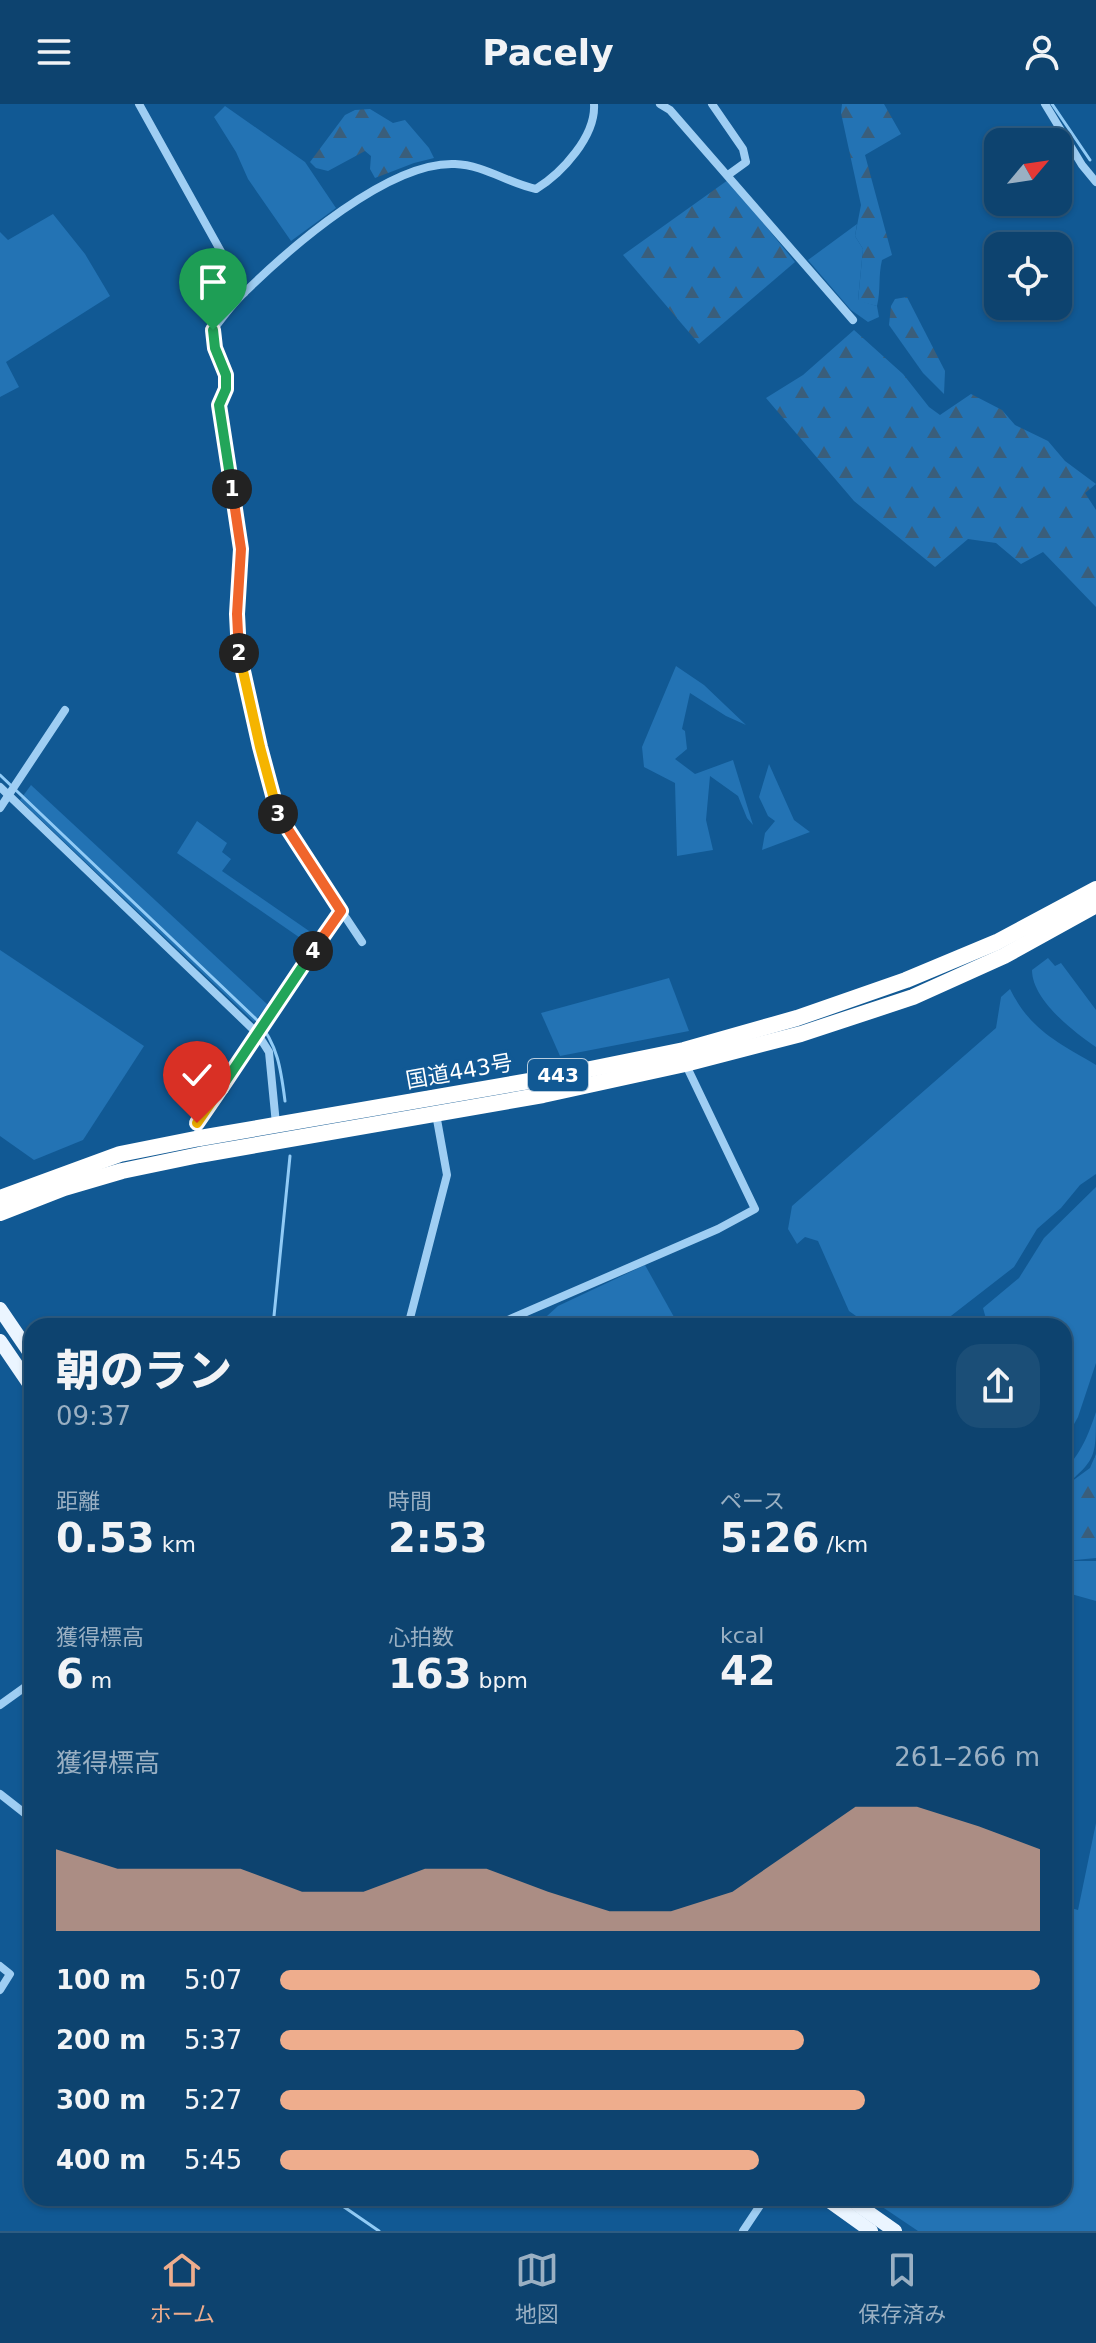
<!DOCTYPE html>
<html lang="ja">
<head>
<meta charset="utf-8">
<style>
	:root { --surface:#0d436f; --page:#1b4e77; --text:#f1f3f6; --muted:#9ab0c3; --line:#2d5c82; --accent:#eead8d }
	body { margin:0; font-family:"DejaVu Sans","Noto Sans JP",sans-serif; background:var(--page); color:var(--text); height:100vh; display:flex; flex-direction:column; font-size:30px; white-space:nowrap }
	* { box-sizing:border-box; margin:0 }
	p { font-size:26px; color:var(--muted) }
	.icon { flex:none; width:44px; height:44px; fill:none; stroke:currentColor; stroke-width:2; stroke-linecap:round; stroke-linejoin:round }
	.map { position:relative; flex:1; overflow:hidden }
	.drawer { position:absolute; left:24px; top:1214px; width:1048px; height:888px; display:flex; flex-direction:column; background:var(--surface); border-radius:24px; box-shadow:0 2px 6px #0004,0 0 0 2px var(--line) }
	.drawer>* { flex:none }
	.needle { width:52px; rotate:61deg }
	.buttons { position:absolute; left:984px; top:24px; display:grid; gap:16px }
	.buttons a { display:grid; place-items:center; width:88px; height:88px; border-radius:16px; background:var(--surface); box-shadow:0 2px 6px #0004,0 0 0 2px var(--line); font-size:40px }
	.pin { position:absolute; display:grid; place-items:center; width:68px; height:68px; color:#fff; margin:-82px -34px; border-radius:50% 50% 50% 0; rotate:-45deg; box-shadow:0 0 8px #0007 }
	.pin .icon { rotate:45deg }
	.km { position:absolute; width:40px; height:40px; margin:-20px; border-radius:50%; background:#222; color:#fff; font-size:22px; line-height:40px; text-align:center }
	.round { display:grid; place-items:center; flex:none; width:84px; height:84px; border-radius:24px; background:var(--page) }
	.overview { display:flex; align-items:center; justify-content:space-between; height:136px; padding:0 32px }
	h1 { font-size:44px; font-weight:800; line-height:60px }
	.stats { display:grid; grid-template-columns:repeat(3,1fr); gap:12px; height:136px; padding:8px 32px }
	.stats div { display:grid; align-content:center }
	.stats b { font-size:40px; font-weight:800 }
	.stats small { font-size:22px; font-weight:400 }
	.stats p { font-size:22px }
	.chart { height:224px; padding:16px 32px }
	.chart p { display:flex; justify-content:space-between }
	.chart svg { width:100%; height:144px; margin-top:8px; fill:var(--accent); opacity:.7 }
	ul { padding:0 32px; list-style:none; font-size:26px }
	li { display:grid; grid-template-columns:128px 96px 1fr; align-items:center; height:60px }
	li i { height:20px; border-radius:10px; background:var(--accent) }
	header { display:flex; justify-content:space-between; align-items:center; height:104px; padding:0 32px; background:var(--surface); font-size:36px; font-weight:800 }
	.menu { display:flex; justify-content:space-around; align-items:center; height:112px; border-top:2px solid var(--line); background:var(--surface); font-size:22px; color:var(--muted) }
	.menu a { display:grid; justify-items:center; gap:4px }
	.menu .on { color:var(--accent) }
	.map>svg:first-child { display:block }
	.green { fill:#2373b4 }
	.forest { fill:url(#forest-firs) }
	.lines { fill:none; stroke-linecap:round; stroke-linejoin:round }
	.stream { stroke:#91cbf6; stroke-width:3 }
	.street { stroke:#9fcef3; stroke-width:8 }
	.primary { stroke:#ebf5ff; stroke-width:14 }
	.highway { stroke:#fff; stroke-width:16 }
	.split-1-casing { stroke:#fff; stroke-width:16 }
	.split-2-casing { stroke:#fff; stroke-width:16 }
	.split-3-casing { stroke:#fff; stroke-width:16 }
	.split-4-casing { stroke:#fff; stroke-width:16 }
	.split-5-casing { stroke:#fff; stroke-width:16 }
	.split-6-casing { stroke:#fff; stroke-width:16 }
	.split-1 { stroke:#22a559; stroke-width:10 }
	.split-2 { stroke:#f0652b; stroke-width:10 }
	.split-3 { stroke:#f5b400; stroke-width:10 }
	.split-4 { stroke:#f0652b; stroke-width:10 }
	.split-5 { stroke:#22a559; stroke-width:10 }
	.split-6 { stroke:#f5b400; stroke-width:10 }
	.labels { text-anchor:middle; stroke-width:7; stroke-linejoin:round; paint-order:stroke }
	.shield { fill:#115994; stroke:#b8cddf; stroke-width:2 }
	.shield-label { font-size:20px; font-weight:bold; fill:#fff }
	.street-label { font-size:22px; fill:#fff; stroke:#115994 }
</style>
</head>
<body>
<header><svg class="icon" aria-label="menu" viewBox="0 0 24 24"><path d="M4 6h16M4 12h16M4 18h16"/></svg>Pacely<svg class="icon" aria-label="person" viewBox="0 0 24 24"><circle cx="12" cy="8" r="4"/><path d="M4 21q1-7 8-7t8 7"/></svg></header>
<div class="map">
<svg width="1096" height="2127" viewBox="0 0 1096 2127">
	<defs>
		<pattern id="forest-firs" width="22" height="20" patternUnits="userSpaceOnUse" patternTransform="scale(2)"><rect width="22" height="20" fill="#2373b4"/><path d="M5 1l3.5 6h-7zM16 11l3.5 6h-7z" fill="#3a5e7b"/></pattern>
	</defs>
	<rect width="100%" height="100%" fill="#115994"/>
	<g class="green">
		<path d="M225 2 305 58 336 104 291 137 248 75 236 48 214 13Z"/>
		<path d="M53 110 85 150 110 192 6 258 19 283 0 293V128L8 136Z"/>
		<path d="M857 120 855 132 863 145 858 196 877 202 879 213 868 218 851 206 808 156Z"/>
		<path d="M676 562 704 581 746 621 726 612 690 589 682 625 685 627 687 645 675 655 695 670 733 656 753 721 747 714 738 692 710 672 706 716 713 746 677 752 675 679 644 663 642 643Z"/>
		<path d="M769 660 794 716 810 728 762 746 765 729 775 717 768 712 759 693Z"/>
		<path d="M31 681 268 901 254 918 20 696Z"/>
		<path d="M197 717 227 739 222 748 231 755 222 767 312 829 306 838 177 749Z"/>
		<path d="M0 846 144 942 83 1036 34 1056 0 1032Z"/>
		<path d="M1048 854 1055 862 1061 859 1096 906V943C1074 928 1032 896 1032 866Z"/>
		<path d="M669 874 689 927 560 952 541 909Z"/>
		<path d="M1010 885C1031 927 1058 938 1096 961V1070L1080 1081 1061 1104 1037 1125 1014 1163 938 1222H870L849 1207 818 1137 805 1133 797 1140 788 1125 792 1102 996 924 1001 893Z"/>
		<path d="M1096 1083V1259L1078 1313 1064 1338 1066 1281H1064V1222H988L983 1204 1019 1174 1044 1134Z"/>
		<path d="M645 1161 679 1222H536L558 1202Z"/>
		<path d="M1096 1308C1096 1354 1096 1355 1064 1383V1367C1081 1349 1088 1332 1096 1308Z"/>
		<path d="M1064 1457H1096V1497L1064 1488Z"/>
		<path d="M1096 1719V2127H918L869 2094H1064V1802L1078 1806Z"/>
	</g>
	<g class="forest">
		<path d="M842 0H884L901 30 865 51 892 151 882 156C878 172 881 186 877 202L858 197 863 145 855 132 861 101 841 9Z"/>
		<path d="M370 5 393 19 405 16 429 44 434 54 414 59 375 74 370 65 371 52 365 47 328 67 316 64 310 58 345 11 355 6Z"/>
		<path d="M728 76 795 158 699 240 623 151Z"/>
		<path d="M907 193 945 267 944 290 923 269 889 221 891 202 895 195Z"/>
		<path d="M854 226 903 270 929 303 940 311 971 290 1002 306 1015 321 1048 337 1065 357 1096 380 1085 389 1096 406V503L1043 448 1021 460 996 439 968 435 935 463 854 397 766 294 803 271Z"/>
		<path d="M1096 1350V1454L1064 1457V1383L1090 1364Z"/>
	</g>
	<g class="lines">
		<g class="stream">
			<path d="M1052 0 1090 56"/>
			<path d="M0 671 257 916C278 941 281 966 285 997"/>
			<path d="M273 1222 290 1052"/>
			<path d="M331 2094 379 2127"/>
		</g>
		<g class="street">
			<path d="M139 0 244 189"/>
			<path d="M660 0 670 6 853 216"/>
			<path d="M712 0 743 45 746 58 728 71"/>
			<path d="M1045 0 1082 61 1096 78"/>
			<path d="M0 683 257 929 269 948 276 1020"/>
			<path d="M0 704 65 606"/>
			<path d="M362 838 279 713 260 643 238 541V472L241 445 219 301C234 268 216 258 213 226 223 213 233 199 245 188 291 143 389 57 455 60 484 61 508 79 536 85 562 69 596 32 594 0"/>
			<path d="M200 1034 197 1019 341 807"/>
			<path d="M408 1222 447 1071 436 1010"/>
			<path d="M494 1222 718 1125 755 1105 685 959"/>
			<path d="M0 1601 32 1578"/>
			<path d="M0 1690 32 1715"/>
			<path d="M0 1862 10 1870 0 1886"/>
			<path d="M743 2127 765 2094"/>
		</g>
		<g class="primary">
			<path d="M0 1205 32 1252"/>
			<path d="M0 1237 32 1284"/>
			<path d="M825 2094 871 2127"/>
			<path d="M848 2094 895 2127"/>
		</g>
		<g class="highway">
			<path d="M0 1094 120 1050 200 1034 541 975 684 946 797 914 906 876 997 838 1096 785"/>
			<path d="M0 1109 64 1084 122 1067 199 1051 543 991 685 960 801 930 913 893 1004 852 1096 801"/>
		</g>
	</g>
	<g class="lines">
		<g class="split-1-casing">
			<path id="split-1" d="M213 226 215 244 226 271V285L219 301 232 385"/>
		</g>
		<g class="split-2-casing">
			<path id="split-2" d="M232 385 241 445 237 510 239 549"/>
		</g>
		<g class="split-3-casing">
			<path id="split-3" d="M239 549 260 643 278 710"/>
		</g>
		<g class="split-4-casing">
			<path id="split-4" d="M278 710 341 807 313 847"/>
		</g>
		<g class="split-5-casing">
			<path id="split-5" d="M221 984 313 847"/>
		</g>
		<g class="split-6-casing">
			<path id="split-6" d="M197 1019 221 984"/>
		</g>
		<use href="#split-1" class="split-1"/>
		<use href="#split-2" class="split-2"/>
		<use href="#split-3" class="split-3"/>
		<use href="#split-4" class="split-4"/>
		<use href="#split-5" class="split-5"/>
		<use href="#split-6" class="split-6"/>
	</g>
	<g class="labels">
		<rect class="shield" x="528" y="955" width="60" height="32" rx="6"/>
		<g class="shield-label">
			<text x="558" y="978">443</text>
		</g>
		<g class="street-label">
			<text transform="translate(459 967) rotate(-10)" y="8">国道443号</text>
		</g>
	</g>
</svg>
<div class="buttons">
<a><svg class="needle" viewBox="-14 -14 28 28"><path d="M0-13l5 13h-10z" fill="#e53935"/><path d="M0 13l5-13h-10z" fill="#9ab0c3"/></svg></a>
<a><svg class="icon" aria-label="locate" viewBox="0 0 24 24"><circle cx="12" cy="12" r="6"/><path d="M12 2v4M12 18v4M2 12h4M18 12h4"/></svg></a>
</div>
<div class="pin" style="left:213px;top:226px;background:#1e9e55"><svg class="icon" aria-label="arrive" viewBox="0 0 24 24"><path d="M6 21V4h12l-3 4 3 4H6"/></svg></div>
<div class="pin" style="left:197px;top:1019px;background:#d93025"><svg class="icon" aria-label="check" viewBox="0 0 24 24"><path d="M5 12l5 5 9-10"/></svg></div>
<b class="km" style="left:232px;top:385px">1</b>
<b class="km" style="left:239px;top:549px">2</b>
<b class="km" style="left:278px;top:710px">3</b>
<b class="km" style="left:313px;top:847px">4</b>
<section class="drawer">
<div class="overview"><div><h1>朝のラン</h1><p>09:37</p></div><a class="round"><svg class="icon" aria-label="share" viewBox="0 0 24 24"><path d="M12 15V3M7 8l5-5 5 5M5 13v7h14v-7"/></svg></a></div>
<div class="stats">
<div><p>距離</p><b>0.53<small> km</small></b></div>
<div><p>時間</p><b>2:53</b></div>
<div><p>ペース</p><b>5:26<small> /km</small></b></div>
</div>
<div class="stats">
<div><p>獲得標高</p><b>6<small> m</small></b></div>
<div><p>心拍数</p><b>163<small> bpm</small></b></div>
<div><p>kcal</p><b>42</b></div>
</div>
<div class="chart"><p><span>獲得標高</span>261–266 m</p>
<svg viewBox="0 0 160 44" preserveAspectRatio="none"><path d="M0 44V19L10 25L20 25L30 25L40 32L50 32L60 25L70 25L80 32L90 38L100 38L110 32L120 19L130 6L140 6L150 12L160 19V44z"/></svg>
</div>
<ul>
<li><b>100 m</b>5:07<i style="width:100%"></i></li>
<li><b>200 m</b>5:37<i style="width:69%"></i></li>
<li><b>300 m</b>5:27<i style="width:77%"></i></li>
<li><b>400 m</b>5:45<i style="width:63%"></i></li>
</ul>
</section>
</div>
<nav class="menu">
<a class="on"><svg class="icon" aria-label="home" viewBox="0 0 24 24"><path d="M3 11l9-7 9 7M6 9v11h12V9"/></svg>ホーム</a>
<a><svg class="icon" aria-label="map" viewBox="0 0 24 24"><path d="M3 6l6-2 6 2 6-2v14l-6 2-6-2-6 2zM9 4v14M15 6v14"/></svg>地図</a>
<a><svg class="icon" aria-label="saved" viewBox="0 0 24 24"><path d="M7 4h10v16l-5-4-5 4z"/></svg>保存済み</a>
</nav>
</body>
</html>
